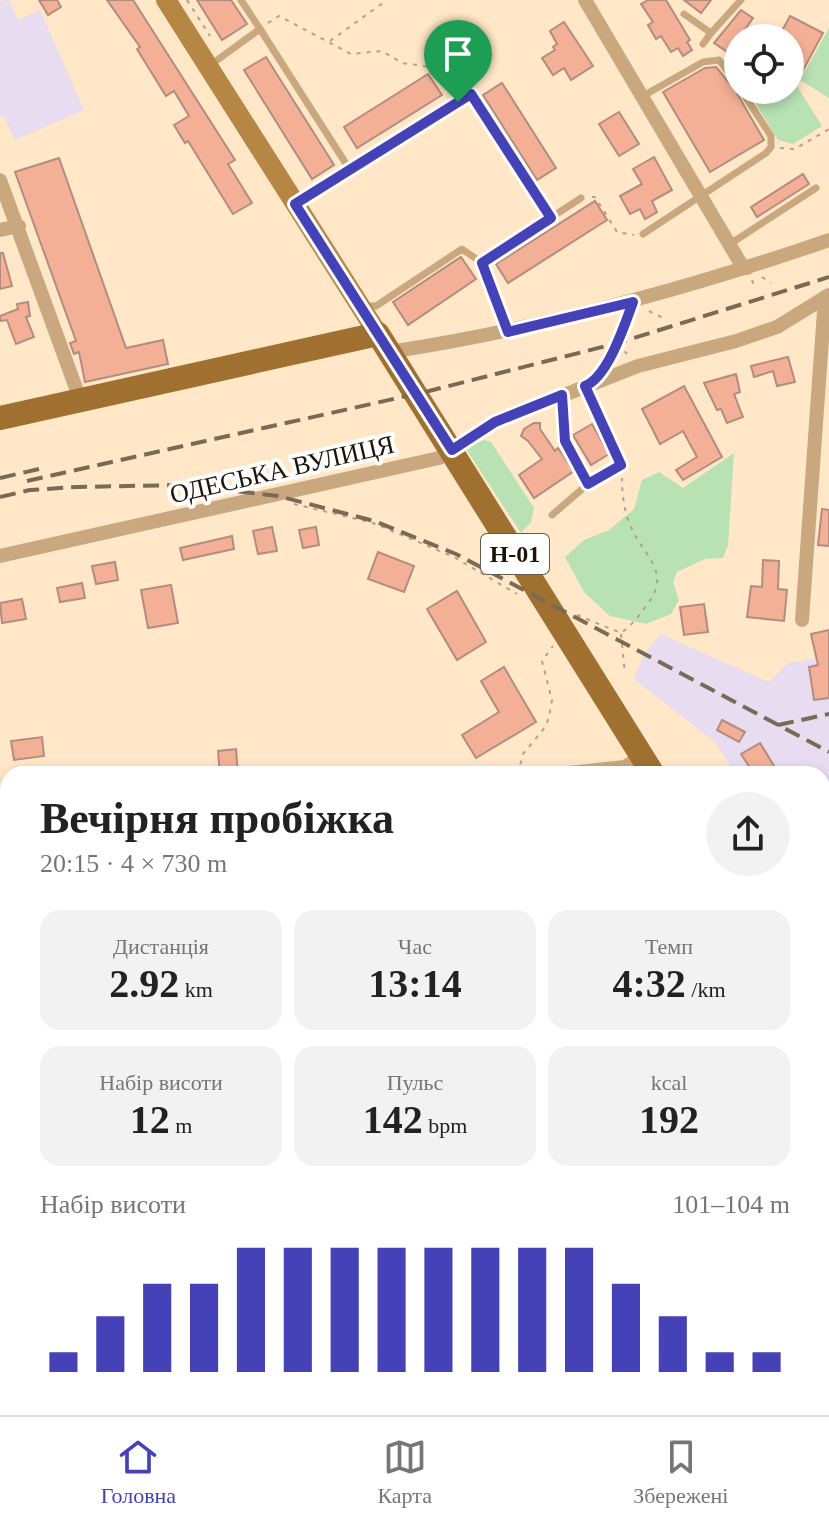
<!DOCTYPE html>
<html lang="uk">
<head>
<meta charset="utf-8">
<style>
	:root { --surface:#fff; --page:#f2f2f2; --text:#222; --muted:#767676; --line:#e0e0e0; --accent:#4542b8 }
	body { margin:0; font-family:"Times New Roman",serif; background:var(--page); color:var(--text); height:100vh; display:flex; flex-direction:column; font-size:30px; white-space:nowrap }
	* { box-sizing:border-box; margin:0 }
	p { font-size:26px; color:var(--muted) }
	.icon { flex:none; width:44px; height:44px; fill:none; stroke:currentColor; stroke-width:2; stroke-linecap:round; stroke-linejoin:round }
	.map { position:relative; flex:1; overflow:hidden }
	.sheet { position:absolute; left:0px; top:766px; width:830px; height:650px; display:flex; flex-direction:column; background:var(--surface); border-radius:24px 24px 0 0; box-shadow:0 4px 12px #0003 }
	.sheet>* { flex:none }
	.controls { position:absolute; left:724px; top:24px; display:grid; gap:16px }
	.controls a { display:grid; place-items:center; width:80px; height:80px; border-radius:50%; background:var(--surface); box-shadow:0 4px 12px #0003; font-size:40px }
	.pin { position:absolute; display:grid; place-items:center; width:68px; height:68px; color:#fff; margin:-82px -34px; border-radius:50% 50% 50% 0; rotate:-45deg; box-shadow:0 0 8px #0007 }
	.pin .icon { rotate:45deg }
	.round { display:grid; place-items:center; flex:none; width:84px; height:84px; border-radius:42px; background:var(--page) }
	.head { display:flex; align-items:center; justify-content:space-between; height:136px; padding:0 40px }
	h1 { font-size:44px; font-weight:700; line-height:60px }
	.figures { display:grid; grid-template-columns:repeat(3,1fr); gap:12px; height:136px; padding:8px 40px }
	.figures div { display:grid; align-content:center; border-radius:20px; background:var(--page); text-align:center }
	.figures b { font-size:40px; font-weight:700 }
	.figures small { font-size:22px; font-weight:400 }
	.figures p { font-size:22px }
	.chart { height:224px; padding:16px 40px }
	.chart p { display:flex; justify-content:space-between }
	.chart svg { width:100%; height:144px; margin-top:8px; stroke:var(--accent); stroke-width:6 }
	.tabs { display:flex; justify-content:space-around; align-items:center; height:112px; border-top:2px solid var(--line); background:var(--surface); font-size:22px; color:var(--muted) }
	.tabs a { display:grid; justify-items:center; gap:4px }
	.tabs .current { color:var(--accent) }
	.map>svg:first-child { display:block }
	.industrial { fill:#e7dcf0 }
	.green { fill:#b8e1b4 }
	.building { fill:#f4b096; stroke:#b28d7f; stroke-width:2 }
	.lines { fill:none; stroke-linecap:round; stroke-linejoin:round }
	.path { stroke:#b4a188; stroke-width:2; stroke-dasharray:4 6; stroke-linecap:butt }
	.lane { stroke:#c9a87f; stroke-width:7 }
	.street { stroke:#c9a87f; stroke-width:14 }
	.secondary { stroke:#b68645; stroke-width:20 }
	.primary { stroke:#9f702f; stroke-width:24 }
	.rail { stroke:#796a56; stroke-width:4; stroke-dasharray:16 8; stroke-linecap:butt }
	.route-casing { stroke:#fff; stroke-width:16 }
	.route { stroke:#4542b8; stroke-width:10 }
	.labels { text-anchor:middle; stroke-width:8; stroke-linejoin:round; paint-order:stroke }
	.shield { fill:#fff; stroke:#615b53; stroke-width:2 }
	.shield-label { font-size:24px; font-weight:bold; fill:#1d1509 }
	.street-label { font-size:26px; fill:#1d1509; stroke:#fff }
</style>
</head>
<body>
<div class="map">
<svg width="829" height="1415" viewBox="0 0 829 1415">
	<rect width="100%" height="100%" fill="#ffe7c7"/>
	<g class="industrial">
		<path d="M9 0 18 20 40 10 84 110 15 140 4 116 0 117V1Z"/>
		<path d="M660 634 769 682 788 663 829 657V922L822 911V774H735L716 743 634 679 644 655Z"/>
	</g>
	<g class="green">
		<path d="M829 28V98L800 80Z"/>
		<path d="M792 78 822 126 793 144 778 140 755 102 773 90H790V79Z"/>
		<path d="M485 440 491 442 534 508 531 522 521 533 466 449 477 441Z"/>
		<path d="M734 453 728 545 723 558 705 559 677 572 673 582 679 600 671 614 646 624 610 616 584 592 565 557 584 540 609 530 634 509 642 480 659 472 683 488Z"/>
	</g>
	<g class="building">
		<path d="M39 0H57L61 7 48 15Z"/>
		<path d="M107 0H133L235 160 228 164 252 203 233 214 188 141 185 143 174 125 189 116 174 91 166 96 137 49 140 47Z"/>
		<path d="M197 0H231L247 24 222 40Z"/>
		<path d="M648 0H666L690 40 687 42 692 50 683 56 678 48 671 52 661 36 656 39 648 25 653 22 641 4Z"/>
		<path d="M684 0H711L701 13Z"/>
		<path d="M741 10 753 18 729 53 714 43Z"/>
		<path d="M790 16 823 33 800 76 790 71V38H778Z"/>
		<path d="M564 22 593 66 571 80 564 68 553 75 542 58 555 50 553 47 557 44 550 31Z"/>
		<path d="M266 57 334 165 312 179 244 70Z"/>
		<path d="M716 67 735 90 764 140 710 172 663 92 705 68Z"/>
		<path d="M428 74 442 95 357 148 344 127Z"/>
		<path d="M502 83 556 168 537 180 483 95Z"/>
		<path d="M619 112 639 144 619 156 599 124Z"/>
		<path d="M654 157 672 190 652 201 657 212 645 219 640 209 630 214 620 196 642 184 633 169Z"/>
		<path d="M59 158 126 348 163 340 168 364 85 382 79 352 74 354 70 343 76 341 15 172Z"/>
		<path d="M803 174 809 184 757 217 751 207Z"/>
		<path d="M595 201 607 220 508 283 496 264Z"/>
		<path d="M0 253H3L12 286 0 289Z"/>
		<path d="M461 257 476 279 408 325 393 302Z"/>
		<path d="M28 302 30 316 26 317 34 337 16 344 7 320 0 321V316L18 309 17 304Z"/>
		<path d="M788 357 795 382 777 386 773 371 754 377 751 366Z"/>
		<path d="M736 374 740 392 734 394 743 417 727 423 721 409 717 410 704 383Z"/>
		<path d="M684 386 722 457 683 480 676 470 697 457 683 431 660 444 642 409Z"/>
		<path d="M534 423H540V429L555 451 558 448 574 471 534 498 519 475 542 459 528 441 521 436 524 429Z"/>
		<path d="M592 424 609 454 591 465 573 435Z"/>
		<path d="M822 509 829 510V546L818 545Z"/>
		<path d="M272 527 277 551 258 554 253 531Z"/>
		<path d="M316 527 319 545 303 548 299 530Z"/>
		<path d="M232 536 234 549 183 560 180 548Z"/>
		<path d="M378 552 414 566 404 592 368 579Z"/>
		<path d="M763 560 779 561 778 589 787 590 784 621 747 617 751 586 762 587Z"/>
		<path d="M115 562 118 580 96 584 92 566Z"/>
		<path d="M82 583 85 598 60 602 57 588Z"/>
		<path d="M171 585 178 623 148 628 141 590Z"/>
		<path d="M457 591 486 642 457 660 427 609Z"/>
		<path d="M22 599 26 619 2 623 0 603Z"/>
		<path d="M704 604 708 632 684 635 680 607Z"/>
		<path d="M829 630V698L814 700 809 667 818 665 811 634Z"/>
		<path d="M504 667 536 722 476 758 462 735 499 712 481 681Z"/>
		<path d="M722 720 745 732 739 742 717 730Z"/>
		<path d="M42 737 44 756 14 760 11 741Z"/>
		<path d="M760 743 779 774H754L741 754Z"/>
		<path d="M236 749 238 774H220L218 751Z"/>
	</g>
	<g class="lines">
		<g class="path">
			<path d="M187 0 210 36"/>
			<path d="M268 23 279 16 351 54 382 51 402 63 431 67 438 71 453 94"/>
			<path d="M330 41 387 0"/>
			<path d="M780 148 795 149 829 129"/>
			<path d="M592 197H595L617 232 634 235"/>
			<path d="M762 277 771 283"/>
			<path d="M752 280 755 288"/>
			<path d="M649 311 663 318"/>
			<path d="M618 344 627 354"/>
			<path d="M604 365 618 343 628 317"/>
			<path d="M294 504 373 523 454 557 517 594"/>
			<path d="M577 615 621 633C632 625 639 616 647 605 672 572 645 558 631 527 624 512 622 494 622 478"/>
			<path d="M621 634 625 674"/>
			<path d="M518 774 523 754 546 726 549 717 552 700 542 661 553 646"/>
		</g>
		<g class="lane">
			<path d="M684 14 711 33 741 0"/>
			<path d="M260 29 350 170 297 203"/>
			<path d="M703 44 711 33"/>
			<path d="M209 66 260 29 241 0"/>
			<path d="M643 96 703 62 719 60 738 85"/>
			<path d="M350 170 471 94 551 218"/>
			<path d="M643 234 766 153 771 147V136L741 90"/>
			<path d="M730 244 816 188"/>
			<path d="M482 263 581 198"/>
			<path d="M364 306H376L462 249 482 263 507 330"/>
			<path d="M585 386 621 465 588 484"/>
			<path d="M552 515 588 484 565 441 562 396"/>
		</g>
		<g class="street">
			<path d="M585 0 741 264 747 268"/>
			<path d="M0 180 80 399"/>
			<path d="M0 230 19 226"/>
			<path d="M389 352C541 329 684 290 829 240"/>
			<path d="M0 556 439 458 495 422 638 366 736 341 777 327 829 295"/>
			<path d="M802 620 825 297"/>
			<path d="M559 774 625 767 642 756"/>
			<path d="M0 836 8 835"/>
			<path d="M822 1095 829 1092"/>
			<path d="M0 1099H8"/>
			<path d="M822 1375H829"/>
			<path d="M0 1382H8"/>
			<path d="M43 1408V1415"/>
		</g>
		<path class="secondary" d="M166 0 378 334"/>
		<g class="primary">
			<path d="M0 418 378 334 653 774"/>
			<path d="M822 1045 829 1056"/>
		</g>
		<g class="rail">
			<path d="M0 478 39 469"/>
			<path d="M27 481 429 391 618 343 829 277"/>
			<path d="M0 497 30 490 76 487 181 485 278 496 374 521 456 554 829 752"/>
			<path d="M778 725 829 714"/>
		</g>
	</g>
	<g class="lines">
		<g class="route-casing">
			<path id="route" d="M471 94 551 218 482 263 508 332 633 302C625 324 608 377 585 386L621 465 588 484 565 441 562 395 495 422 452 450 295 204Z"/>
		</g>
		<use href="#route" class="route"/>
	</g>
	<g class="labels">
		<rect class="shield" x="481" y="534" width="68" height="40" rx="6"/>
		<g class="shield-label">
			<text x="515" y="562">Н-01</text>
		</g>
		<g class="street-label">
			<text transform="translate(282 469) rotate(-13)" y="9">ОДЕСЬКА ВУЛИЦЯ</text>
		</g>
	</g>
</svg>
<div class="controls">
<a><svg class="icon" aria-label="locate" viewBox="0 0 24 24"><circle cx="12" cy="12" r="6"/><path d="M12 2v4M12 18v4M2 12h4M18 12h4"/></svg></a>
</div>
<div class="pin" style="left:458px;top:102px;background:#1e9e55"><svg class="icon" aria-label="arrive" viewBox="0 0 24 24"><path d="M6 21V4h12l-3 4 3 4H6"/></svg></div>
<section class="sheet">
<div class="head"><div><h1>Вечірня пробіжка</h1><p>20:15 · 4 × 730 m</p></div><a class="round"><svg class="icon" aria-label="share" viewBox="0 0 24 24"><path d="M12 15V3M7 8l5-5 5 5M5 13v7h14v-7"/></svg></a></div>
<div class="figures">
<div><p>Дистанція</p><b>2.92<small> km</small></b></div>
<div><p>Час</p><b>13:14</b></div>
<div><p>Темп</p><b>4:32<small> /km</small></b></div>
</div>
<div class="figures">
<div><p>Набір висоти</p><b>12<small> m</small></b></div>
<div><p>Пульс</p><b>142<small> bpm</small></b></div>
<div><p>kcal</p><b>192</b></div>
</div>
<div class="chart"><p><span>Набір висоти</span>101–104 m</p>
<svg viewBox="0 0 160 44" preserveAspectRatio="none"><path d="M5 44V38M15 44V27M25 44V17M35 44V17M45 44V6M55 44V6M65 44V6M75 44V6M85 44V6M95 44V6M105 44V6M115 44V6M125 44V17M135 44V27M145 44V38M155 44V38"/></svg>
</div>
</section>
</div>
<nav class="tabs">
<a class="current"><svg class="icon" aria-label="home" viewBox="0 0 24 24"><path d="M3 11l9-7 9 7M6 9v11h12V9"/></svg>Головна</a>
<a><svg class="icon" aria-label="map" viewBox="0 0 24 24"><path d="M3 6l6-2 6 2 6-2v14l-6 2-6-2-6 2zM9 4v14M15 6v14"/></svg>Карта</a>
<a><svg class="icon" aria-label="saved" viewBox="0 0 24 24"><path d="M7 4h10v16l-5-4-5 4z"/></svg>Збережені</a>
</nav>
</body>
</html>
